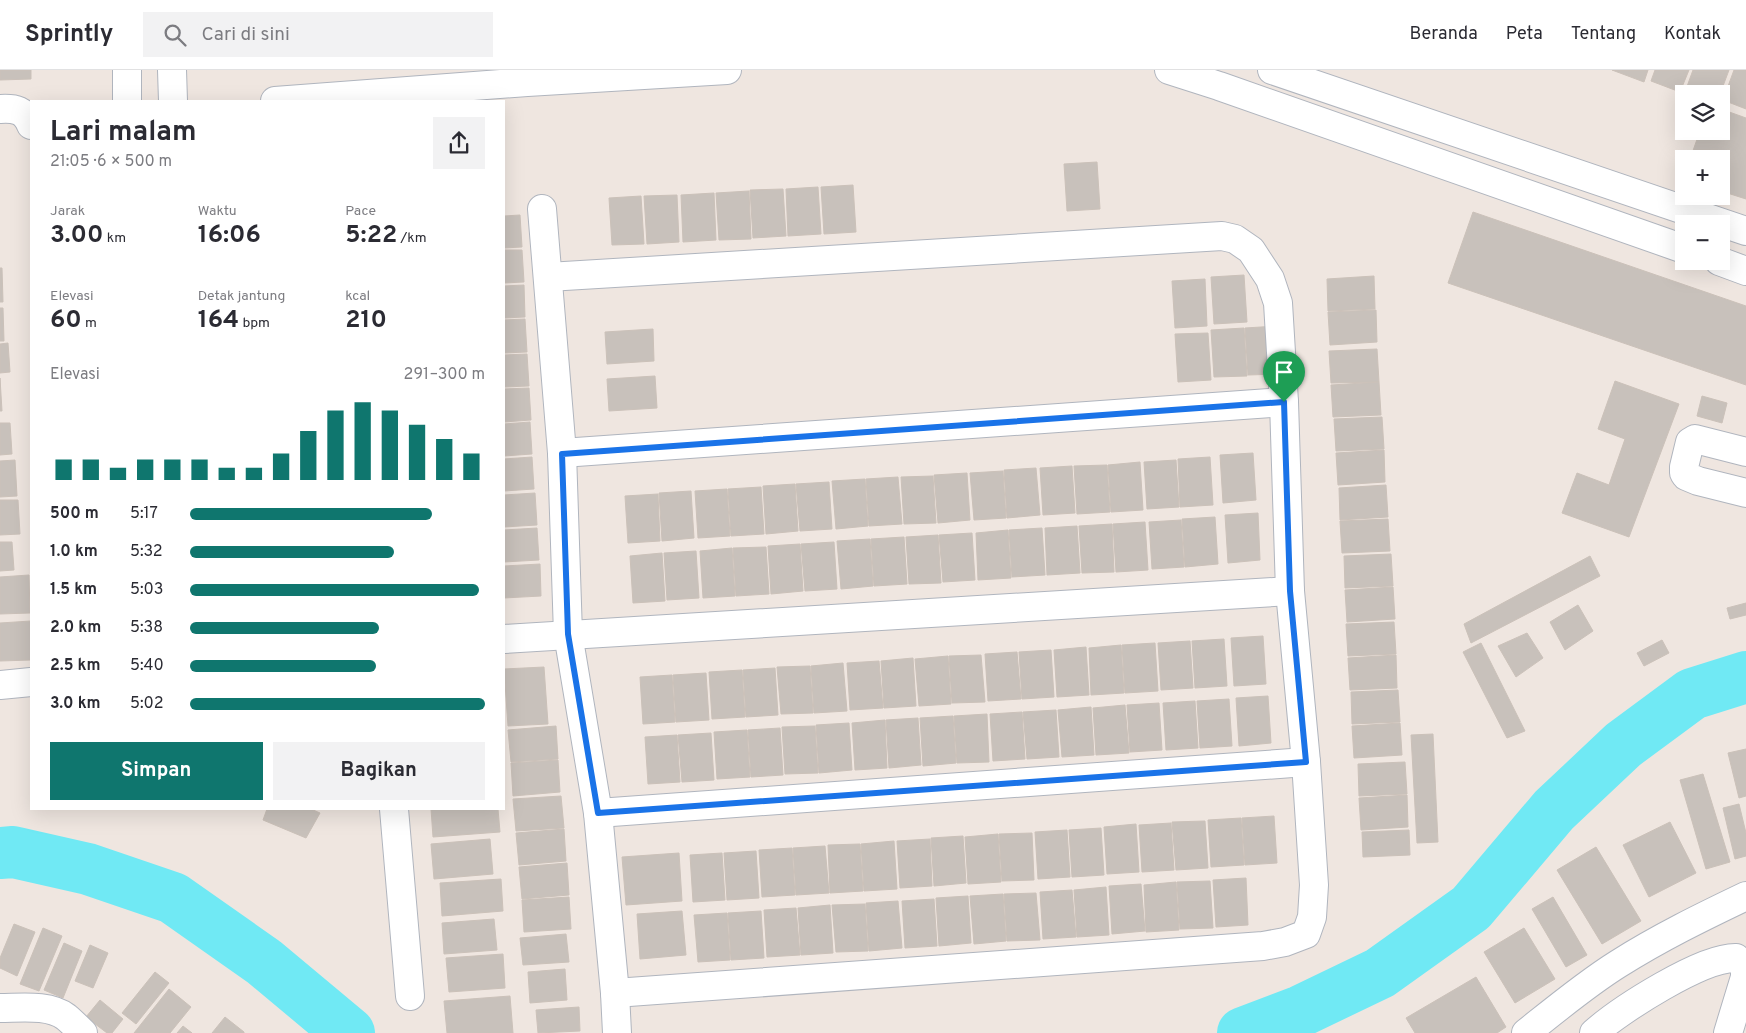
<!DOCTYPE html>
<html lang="id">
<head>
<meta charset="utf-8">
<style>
	:root { --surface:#fff; --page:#f2f2f3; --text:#2b2b33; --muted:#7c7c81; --line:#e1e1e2; --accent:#0f766e }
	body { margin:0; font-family:Overpass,sans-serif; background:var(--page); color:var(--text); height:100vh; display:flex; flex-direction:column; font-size:19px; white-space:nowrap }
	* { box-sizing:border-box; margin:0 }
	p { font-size:16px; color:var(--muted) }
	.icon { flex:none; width:28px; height:28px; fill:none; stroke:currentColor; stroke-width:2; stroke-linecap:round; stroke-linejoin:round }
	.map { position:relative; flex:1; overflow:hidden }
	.sheet { position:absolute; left:30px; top:30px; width:475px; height:710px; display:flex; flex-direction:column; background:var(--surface); border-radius:0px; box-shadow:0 5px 20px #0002 }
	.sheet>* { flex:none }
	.buttons { position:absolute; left:1675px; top:15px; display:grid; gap:10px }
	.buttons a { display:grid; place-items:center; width:55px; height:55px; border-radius:0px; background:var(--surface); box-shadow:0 5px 20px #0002; font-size:25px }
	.pin { position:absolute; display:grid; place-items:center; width:42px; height:42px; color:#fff; margin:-51px -21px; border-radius:50% 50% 50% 0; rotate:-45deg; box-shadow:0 0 5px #0007 }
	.pin .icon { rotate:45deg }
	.round { display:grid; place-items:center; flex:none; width:52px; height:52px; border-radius:0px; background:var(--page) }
	.headline { display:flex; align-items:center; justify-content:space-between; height:85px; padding:0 20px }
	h1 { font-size:28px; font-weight:700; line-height:38px }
	.figures { display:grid; grid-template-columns:repeat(3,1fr); gap:8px; height:85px; padding:5px 20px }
	.figures div { display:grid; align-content:center }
	.figures b { font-size:25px; font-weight:700 }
	.figures small { font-size:14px; font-weight:400 }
	.figures p { font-size:14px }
	.chart { height:140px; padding:10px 20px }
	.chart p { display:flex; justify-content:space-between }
	.chart svg { width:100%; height:90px; margin-top:5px; stroke:var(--accent); stroke-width:6 }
	.cta { display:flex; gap:10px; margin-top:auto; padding:10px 20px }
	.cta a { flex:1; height:58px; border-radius:0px; background:var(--accent); color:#fff; font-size:20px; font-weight:700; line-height:58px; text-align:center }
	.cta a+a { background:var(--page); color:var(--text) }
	ul { padding:0 20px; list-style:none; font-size:16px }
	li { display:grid; grid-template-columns:80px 60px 1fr; align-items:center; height:38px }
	li i { height:12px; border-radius:6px; background:var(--accent) }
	header { display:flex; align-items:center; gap:30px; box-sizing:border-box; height:70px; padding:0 25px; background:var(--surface); border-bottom:1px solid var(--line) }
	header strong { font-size:24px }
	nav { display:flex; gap:28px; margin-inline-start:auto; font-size:18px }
	.search { width:350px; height:45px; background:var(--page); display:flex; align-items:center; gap:12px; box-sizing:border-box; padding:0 18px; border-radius:0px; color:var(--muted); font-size:19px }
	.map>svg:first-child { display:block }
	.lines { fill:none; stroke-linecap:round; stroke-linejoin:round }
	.river { stroke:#70e9f4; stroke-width:52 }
	.building { fill:#c8c1bb; stroke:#cbc1b9 }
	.minor-casing { stroke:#b0b5be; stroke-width:30 }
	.minor { stroke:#fff; stroke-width:28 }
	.route-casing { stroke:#fff; stroke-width:10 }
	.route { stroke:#1a73e8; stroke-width:6 }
</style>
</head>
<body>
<header>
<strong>Sprintly</strong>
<div class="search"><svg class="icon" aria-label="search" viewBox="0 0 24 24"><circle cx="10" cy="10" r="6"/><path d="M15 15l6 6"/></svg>Cari di sini</div>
<nav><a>Beranda</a><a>Peta</a><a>Tentang</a><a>Kontak</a></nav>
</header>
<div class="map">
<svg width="1746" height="963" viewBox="0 0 1746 963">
	<rect width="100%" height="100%" fill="#efe6e0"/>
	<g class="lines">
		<g class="river">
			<path d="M0 783 13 782 88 799 173 828 264 892 349 963"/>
			<path d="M1243 963 1301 941 1380 903 1471 838 1554 740 1623 675 1692 624 1746 607"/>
		</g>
	</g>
	<g class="building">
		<path d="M0 0H31V9L0 10Z"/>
		<path d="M1612 0H1648L1644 12Z"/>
		<path d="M1655 0H1689L1680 22 1651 11Z"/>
		<path d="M1693 0H1729L1720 24H1690L1685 22Z"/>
		<path d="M1734 0H1746V39L1723 30Z"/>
		<path d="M1721 39 1746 48V129L1721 121V89H1690L1700 61H1721Z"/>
		<path d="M1097 92 1100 139 1067 141 1064 94Z"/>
		<path d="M853 115 856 162 824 164 821 117Z"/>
		<path d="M818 117 821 164 788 166 786 119Z"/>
		<path d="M783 119 786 166 753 168 750 120Z"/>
		<path d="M749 121 751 169 719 170 716 123Z"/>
		<path d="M714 123 716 170 683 172 681 125Z"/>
		<path d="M677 125 679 172 647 174 644 126Z"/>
		<path d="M641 126 644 174 612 175 609 128Z"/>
		<path d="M1473 142 1746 236V315L1448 213Z"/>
		<path d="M520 145 522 177 504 178V146Z"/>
		<path d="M504 180H522L524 212 504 213Z"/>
		<path d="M0 198H2L3 232H0Z"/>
		<path d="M1244 205 1247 252 1214 254 1211 207Z"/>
		<path d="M1374 206 1375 239 1328 241 1327 209Z"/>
		<path d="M1205 209 1207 256 1175 258 1172 211Z"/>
		<path d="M524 215 525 247 504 248V216Z"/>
		<path d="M0 238H3L4 271H0Z"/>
		<path d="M1376 240 1377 272 1330 275 1328 242Z"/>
		<path d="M525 249 527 282 504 283V250Z"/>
		<path d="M1277 256 1280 304 1248 305 1245 258Z"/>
		<path d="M1244 258 1247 306 1214 307 1211 260Z"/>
		<path d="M653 259 654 291 607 294 605 262Z"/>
		<path d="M1208 263 1211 310 1178 312 1175 264Z"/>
		<path d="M8 273 10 302 0 303V274Z"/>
		<path d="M1377 279 1379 312 1331 313 1329 281Z"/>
		<path d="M527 284 529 316 504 317V285Z"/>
		<path d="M655 306 657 338 609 341 607 309Z"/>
		<path d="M0 308 2 341H0Z"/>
		<path d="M1615 311 1679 334 1629 467 1562 443 1577 403 1609 415 1625 369 1598 359Z"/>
		<path d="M1379 312 1381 345 1333 347 1331 315Z"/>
		<path d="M529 318 531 350 504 352V319Z"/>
		<path d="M1702 326 1727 333 1722 353 1697 346Z"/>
		<path d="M1382 347 1384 379 1336 381 1334 349Z"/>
		<path d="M530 352 532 384 504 386V354Z"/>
		<path d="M0 353H10L12 384 0 385Z"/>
		<path d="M1384 380 1385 412 1338 415 1336 383Z"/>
		<path d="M1253 383 1256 430 1223 433 1220 385Z"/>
		<path d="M532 387 534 419 504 421V389Z"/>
		<path d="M1210 387 1213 435 1180 437 1178 389Z"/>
		<path d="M15 390 17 426 0 427V391Z"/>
		<path d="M1176 390 1179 437 1147 439 1144 392Z"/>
		<path d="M1140 392 1143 440 1111 442 1108 395Z"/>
		<path d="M1107 395 1110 442 1077 444 1074 396Z"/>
		<path d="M1072 396 1075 443 1043 445 1040 398Z"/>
		<path d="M1036 398 1040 445 1007 448 1004 400Z"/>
		<path d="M1003 401 1006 448 974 450 970 403Z"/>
		<path d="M967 403 970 450 938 453 934 405Z"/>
		<path d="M933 406 936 453 904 454 901 407Z"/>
		<path d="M898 407 902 454 869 456 866 409Z"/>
		<path d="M865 409 868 456 836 459 832 411Z"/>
		<path d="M829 412 832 459 800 461 796 414Z"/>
		<path d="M795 414 798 461 766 464 763 416Z"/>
		<path d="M1386 415 1388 447 1340 450 1339 418Z"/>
		<path d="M761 417 764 464 731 466 728 419Z"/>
		<path d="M727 419 730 466 698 468 695 421Z"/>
		<path d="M691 421 694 468 662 471 659 423Z"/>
		<path d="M535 423 537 455 504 457V425Z"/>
		<path d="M658 424 660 471 628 473 625 426Z"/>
		<path d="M0 430H18L20 464 0 465Z"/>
		<path d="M1258 443 1260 490 1228 493 1225 445Z"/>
		<path d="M1215 447 1218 494 1185 497 1182 449Z"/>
		<path d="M1388 449 1390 481 1342 483 1340 451Z"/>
		<path d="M1181 450 1184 497 1152 499 1149 452Z"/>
		<path d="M1145 452 1148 500 1116 502 1113 454Z"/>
		<path d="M1112 454 1114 502 1082 503 1079 456Z"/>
		<path d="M1077 456 1080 503 1047 505 1045 458Z"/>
		<path d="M537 458 539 490 504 492V460Z"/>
		<path d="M1042 458 1045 505 1012 507 1009 460Z"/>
		<path d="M1008 460 1011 508 978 510 976 463Z"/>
		<path d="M972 463 975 510 943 512 939 465Z"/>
		<path d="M938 465 941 513 909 514 906 467Z"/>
		<path d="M904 467 907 514 874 516 871 469Z"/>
		<path d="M870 469 873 516 841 519 837 471Z"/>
		<path d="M0 472H12L14 500 0 501Z"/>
		<path d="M834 472 837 519 805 521 801 474Z"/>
		<path d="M800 474 803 521 771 524 768 476Z"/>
		<path d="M766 477 769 524 736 526 733 478Z"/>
		<path d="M732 478 735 526 703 528 700 481Z"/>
		<path d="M696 481 699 528 667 530 664 483Z"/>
		<path d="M662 483 665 531 633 533 630 486Z"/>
		<path d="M1391 484 1393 516 1345 518 1344 486Z"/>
		<path d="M1590 486 1600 506 1471 573 1464 554Z"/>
		<path d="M540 494 541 526 504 528V496Z"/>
		<path d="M29 505 30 543 0 544V507Z"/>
		<path d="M1393 517 1395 549 1347 552 1345 520Z"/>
		<path d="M1746 533V545L1730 549 1727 538Z"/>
		<path d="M1578 535 1593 561 1565 580 1550 552Z"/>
		<path d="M31 551V590L0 591V553Z"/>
		<path d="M1394 552 1396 584 1348 586 1346 554Z"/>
		<path d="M1527 563 1543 588 1516 607 1498 576Z"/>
		<path d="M1263 566 1266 614 1234 616 1231 568Z"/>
		<path d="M1224 569 1227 616 1195 618 1192 571Z"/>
		<path d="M1662 570 1669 583 1644 596 1637 583Z"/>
		<path d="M1190 571 1193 618 1161 620 1158 573Z"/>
		<path d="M1155 573 1158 621 1125 623 1122 575Z"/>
		<path d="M1481 573 1525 661 1507 668 1463 582Z"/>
		<path d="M1121 575 1124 623 1091 625 1089 578Z"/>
		<path d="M1086 577 1089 625 1057 627 1054 580Z"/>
		<path d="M1051 580 1054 627 1022 629 1019 582Z"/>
		<path d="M1017 582 1021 629 988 631 985 584Z"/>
		<path d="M981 585 985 632 952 633 949 586Z"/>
		<path d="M1396 585 1397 618 1350 620 1348 588Z"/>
		<path d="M948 586 951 634 919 636 915 589Z"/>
		<path d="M913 588 916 636 884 638 881 591Z"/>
		<path d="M879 591 883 638 850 640 847 593Z"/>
		<path d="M843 593 847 641 814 643 811 596Z"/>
		<path d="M810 596 813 643 781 644 777 597Z"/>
		<path d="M544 597 548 654 508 656 504 599Z"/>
		<path d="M775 598 778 645 746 647 743 600Z"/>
		<path d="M742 600 745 647 712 649 709 602Z"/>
		<path d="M706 603 709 650 676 652 673 605Z"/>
		<path d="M672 605 675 652 643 654 640 607Z"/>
		<path d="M1398 620 1400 652 1352 654 1351 622Z"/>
		<path d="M1268 626 1271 673 1239 676 1236 628Z"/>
		<path d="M1229 629 1232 676 1200 678 1197 631Z"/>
		<path d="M1195 631 1198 678 1166 680 1163 633Z"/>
		<path d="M1159 633 1162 680 1130 682 1127 635Z"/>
		<path d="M1125 635 1129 683 1096 685 1093 638Z"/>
		<path d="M1091 637 1094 685 1062 687 1058 640Z"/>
		<path d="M1056 640 1059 687 1027 689 1023 642Z"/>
		<path d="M1022 642 1025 689 993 691 990 644Z"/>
		<path d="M987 644 989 692 957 693 954 646Z"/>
		<path d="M953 646 956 693 923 696 920 648Z"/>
		<path d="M918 648 921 695 889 698 886 650Z"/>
		<path d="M885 650 887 698 855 700 852 653Z"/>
		<path d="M849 653 852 700 819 703 816 655Z"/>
		<path d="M1400 653 1402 685 1354 688 1352 656Z"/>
		<path d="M556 656 558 689 511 692 508 660Z"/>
		<path d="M815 656 818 703 785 704 782 657Z"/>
		<path d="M780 658 783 705 751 707 748 660Z"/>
		<path d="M747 660 750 707 717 709 714 662Z"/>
		<path d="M711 663 714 710 682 712 678 665Z"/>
		<path d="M1433 664 1438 772 1417 773 1411 665Z"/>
		<path d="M677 665 680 712 648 714 645 667Z"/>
		<path d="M1746 679V726L1739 728 1728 683Z"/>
		<path d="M558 690 560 722 513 726 511 693Z"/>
		<path d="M1405 692 1407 724 1359 726 1358 694Z"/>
		<path d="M1703 704 1730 792 1706 799 1680 710Z"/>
		<path d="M1407 725 1408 757 1361 760 1359 728Z"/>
		<path d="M561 726 564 758 516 761 513 729Z"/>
		<path d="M1739 734 1746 763V786L1735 789 1723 738Z"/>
		<path d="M267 739H311L320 743 306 768 263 750Z"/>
		<path d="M431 739H498L500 762 433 767Z"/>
		<path d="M1274 746 1277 793 1245 795 1242 748Z"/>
		<path d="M1241 748 1244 795 1211 797 1208 750Z"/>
		<path d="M1205 751 1208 798 1176 800 1172 752Z"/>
		<path d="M1670 752 1696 803 1649 827 1623 775Z"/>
		<path d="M1171 753 1174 800 1142 802 1139 755Z"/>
		<path d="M1136 754 1139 802 1107 804 1104 757Z"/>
		<path d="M1101 758 1104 805 1072 807 1069 760Z"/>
		<path d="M564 759 566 791 519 795 516 763Z"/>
		<path d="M1067 760 1070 807 1038 809 1035 762Z"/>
		<path d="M1409 760 1410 785 1363 787 1362 762Z"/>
		<path d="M1032 763 1034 810 1002 811 999 764Z"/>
		<path d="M998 764 1001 812 968 814 965 767Z"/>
		<path d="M963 766 966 813 934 816 931 768Z"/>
		<path d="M490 769 493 804 434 809 431 774Z"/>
		<path d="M930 769 932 816 900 818 897 771Z"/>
		<path d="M894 771 897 819 864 821 861 774Z"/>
		<path d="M860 774 863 821 830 823 828 775Z"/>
		<path d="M825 776 829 823 796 825 793 778Z"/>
		<path d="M1596 777 1641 851 1602 874 1557 800Z"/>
		<path d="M792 778 795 825 762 827 759 780Z"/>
		<path d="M756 781 759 828 727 830 724 783Z"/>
		<path d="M679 783 682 831 626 835 622 787Z"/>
		<path d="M722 783 725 830 693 832 690 785Z"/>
		<path d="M567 793 569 825 522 829 519 797Z"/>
		<path d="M1246 808 1248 855 1216 857 1213 810Z"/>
		<path d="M501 809 503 841 442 846 440 813Z"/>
		<path d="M1210 811 1213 858 1180 859 1177 812Z"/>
		<path d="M1176 812 1179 860 1146 862 1144 815Z"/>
		<path d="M1141 814 1145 861 1112 864 1109 816Z"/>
		<path d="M1106 817 1109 865 1077 867 1074 820Z"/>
		<path d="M1072 820 1076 867 1043 869 1040 822Z"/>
		<path d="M1036 823 1040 870 1007 871 1004 824Z"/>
		<path d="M1003 824 1006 871 974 874 970 826Z"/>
		<path d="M968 826 971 873 939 876 936 828Z"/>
		<path d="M569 827 571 859 524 862 522 830Z"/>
		<path d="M1553 827 1587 885 1566 897 1532 839Z"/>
		<path d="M934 829 937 876 905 878 902 831Z"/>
		<path d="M898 831 902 878 869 881 866 833Z"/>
		<path d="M865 834 868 881 836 882 832 835Z"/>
		<path d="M830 835 833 883 801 885 798 838Z"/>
		<path d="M796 838 800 885 767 887 764 840Z"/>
		<path d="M682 841 686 885 640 889 637 844Z"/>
		<path d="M761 841 764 888 731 890 728 843Z"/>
		<path d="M727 843 730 890 698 892 694 845Z"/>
		<path d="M494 849 497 880 444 884 442 853Z"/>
		<path d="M14 854 35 862 17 906 0 898V888Z"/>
		<path d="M43 858 62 866 39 921 20 914Z"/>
		<path d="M1524 858 1555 909 1515 933 1484 882Z"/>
		<path d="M566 864 569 892 523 895 520 868Z"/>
		<path d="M64 873 82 881 63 928 44 920Z"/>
		<path d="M90 875 108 883 93 918 75 911Z"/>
		<path d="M503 884 505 918 449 922 446 888Z"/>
		<path d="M565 899 567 930 530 933 528 902Z"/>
		<path d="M155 902 169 913 136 954 122 943Z"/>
		<path d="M1476 907 1506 957 1497 963H1415L1406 948Z"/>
		<path d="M169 919 191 937 170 963H134Z"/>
		<path d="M510 926 513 963H447L444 931Z"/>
		<path d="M100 930 123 949 112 963H107L86 947Z"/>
		<path d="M579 937 580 961 538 963 536 940Z"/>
		<path d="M225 947 244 962V963H212Z"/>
		<path d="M183 956 192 963H177Z"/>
	</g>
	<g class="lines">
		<g class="minor-casing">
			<g id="minor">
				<path d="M127 0V31"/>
				<path d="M172 0 173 31"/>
				<path d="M1169 0 1219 16 1684 179"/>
				<path d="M1272 0 1746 161"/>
				<path d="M275 31 527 12 727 0"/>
				<path d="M0 39C15 38 25 40 31 55"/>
				<path d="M542 139 562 383 568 564 598 743 615 923 617 963"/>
				<path d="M1719 191 1746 201"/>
				<path d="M548 207 1222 166 1235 169 1251 180 1270 209 1278 233 1284 332 1290 521 1306 692 1314 815 1312 847 1306 864 1285 872 1263 876 615 923"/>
				<path d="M1746 382 1695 369 1690 372 1684 397V403L1686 406 1698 411 1746 423"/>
				<path d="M562 383 1284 332"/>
				<path d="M504 569 1290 521"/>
				<path d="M0 615 31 612"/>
				<path d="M394 739 410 926"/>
				<path d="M598 743 1306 692"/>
				<path d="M0 938C20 938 49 934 66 947 72 952 78 958 83 963"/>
				<path d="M1526 963C1556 939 1586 914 1618 894 1659 868 1702 847 1746 826"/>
				<path d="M1594 963C1620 940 1702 887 1736 888L1745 896V907L1728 963"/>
			</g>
		</g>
		<use href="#minor" class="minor"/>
	</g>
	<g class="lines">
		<g class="route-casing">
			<path id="route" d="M1284 332 1290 521 1306 692 598 743 568 564 562 384Z"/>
		</g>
		<use href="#route" class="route"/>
	</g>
</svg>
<div class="buttons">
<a><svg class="icon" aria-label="layers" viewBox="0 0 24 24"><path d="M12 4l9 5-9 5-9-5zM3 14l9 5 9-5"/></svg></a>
<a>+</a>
<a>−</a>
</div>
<div class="pin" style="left:1284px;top:332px;background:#1e9e55"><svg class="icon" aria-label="arrive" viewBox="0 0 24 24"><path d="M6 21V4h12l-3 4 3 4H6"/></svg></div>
<section class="sheet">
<div class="headline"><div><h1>Lari malam</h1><p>21:05 · 6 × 500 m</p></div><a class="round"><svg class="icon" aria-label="share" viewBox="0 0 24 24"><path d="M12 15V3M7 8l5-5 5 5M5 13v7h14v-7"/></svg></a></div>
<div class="figures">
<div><p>Jarak</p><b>3.00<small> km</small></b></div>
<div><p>Waktu</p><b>16:06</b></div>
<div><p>Pace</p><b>5:22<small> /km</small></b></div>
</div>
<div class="figures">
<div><p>Elevasi</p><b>60<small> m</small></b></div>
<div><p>Detak jantung</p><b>164<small> bpm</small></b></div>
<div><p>kcal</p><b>210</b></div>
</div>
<div class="chart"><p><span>Elevasi</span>291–300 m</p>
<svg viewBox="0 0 160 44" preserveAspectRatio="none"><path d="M5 44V34M15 44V34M25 44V38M35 44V34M45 44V34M55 44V34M65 44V38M75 44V38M85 44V31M95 44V20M105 44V10M115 44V6M125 44V10M135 44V17M145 44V24M155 44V31"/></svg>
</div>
<ul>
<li><b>500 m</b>5:17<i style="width:82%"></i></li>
<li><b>1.0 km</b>5:32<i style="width:69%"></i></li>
<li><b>1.5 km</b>5:03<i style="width:98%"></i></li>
<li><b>2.0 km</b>5:38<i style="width:64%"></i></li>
<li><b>2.5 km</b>5:40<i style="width:63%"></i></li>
<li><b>3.0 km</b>5:02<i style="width:100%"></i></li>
</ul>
<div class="cta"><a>Simpan</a><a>Bagikan</a></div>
</section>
</div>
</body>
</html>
